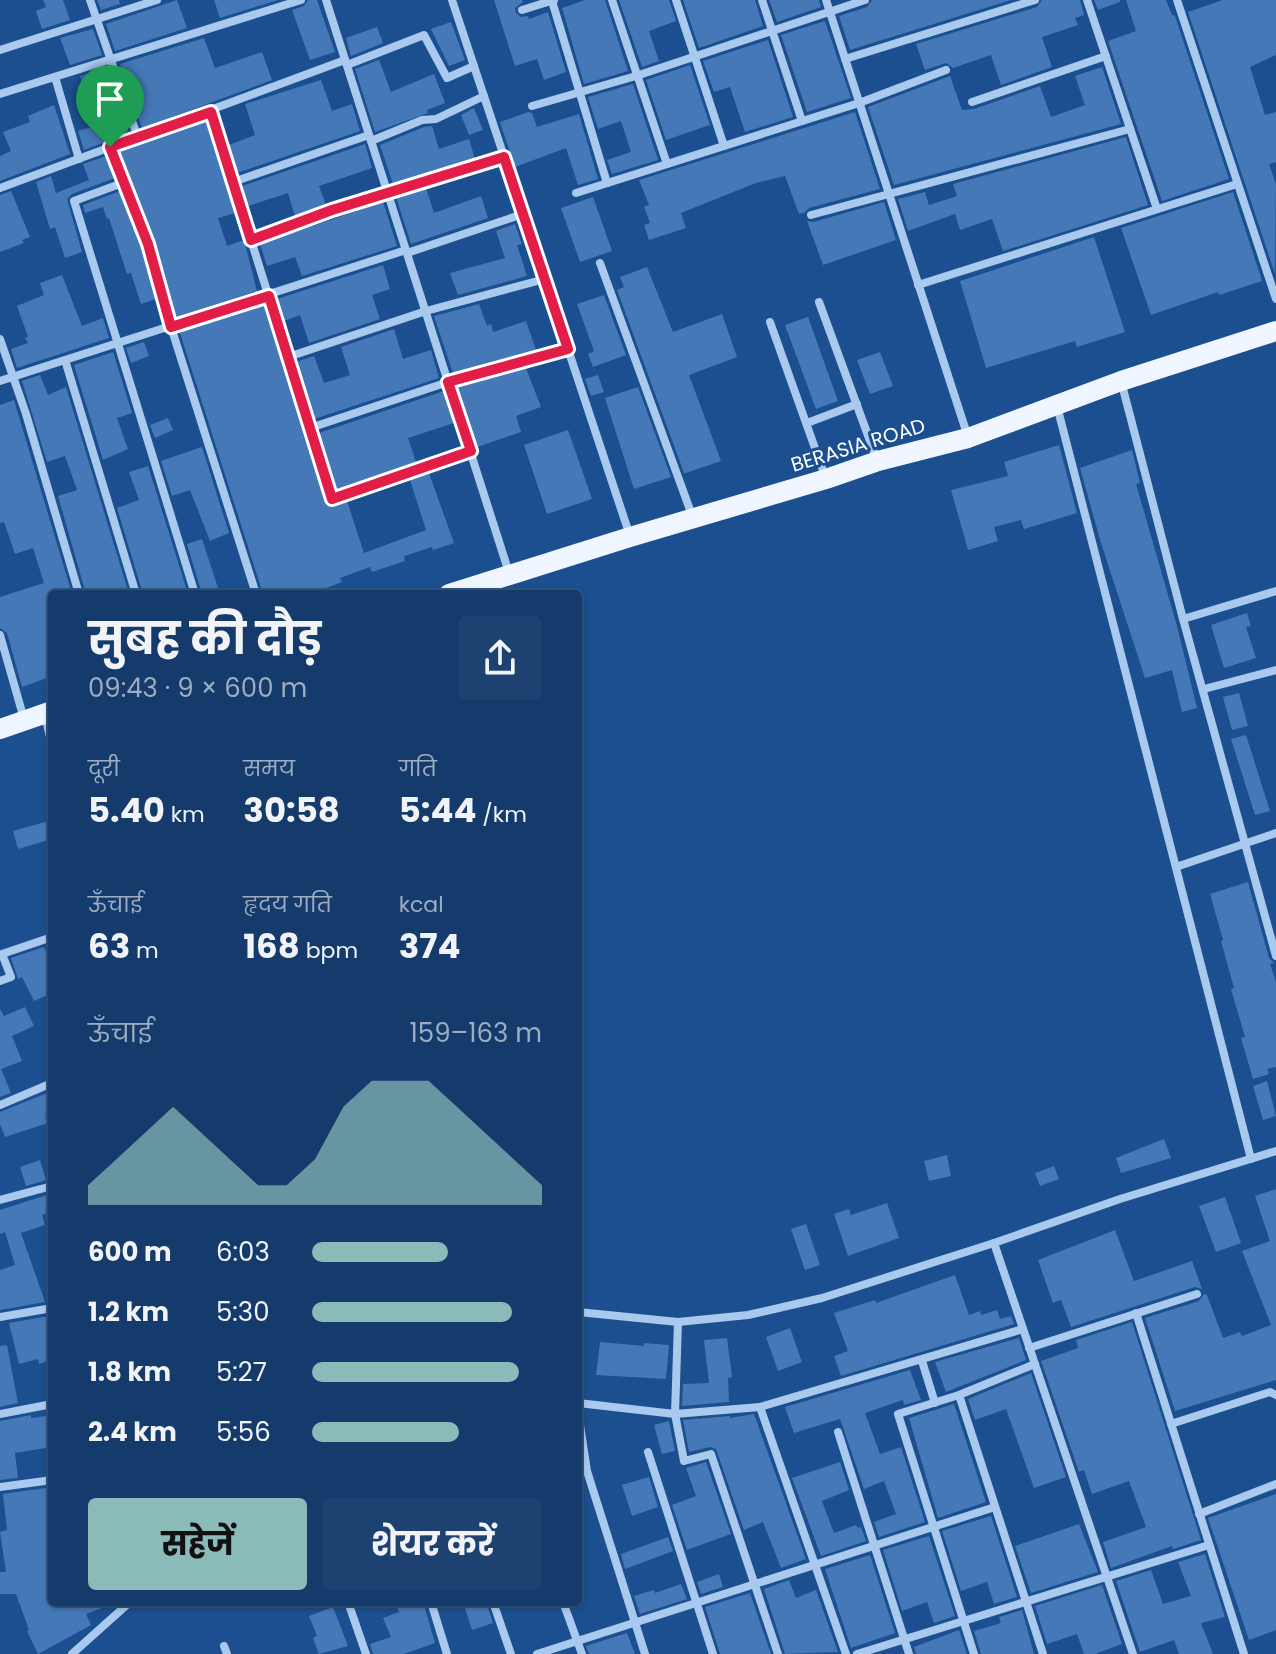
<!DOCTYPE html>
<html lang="hi">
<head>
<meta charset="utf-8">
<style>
	:root { --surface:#143b6b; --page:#1d4271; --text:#f1f3f6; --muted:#9dadc1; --line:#33557e; --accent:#8bbbb9 }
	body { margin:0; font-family:Poppins,"Noto Sans Devanagari",sans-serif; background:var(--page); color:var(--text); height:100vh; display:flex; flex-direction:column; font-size:30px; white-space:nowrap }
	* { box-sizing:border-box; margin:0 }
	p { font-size:26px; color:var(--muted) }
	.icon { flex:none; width:44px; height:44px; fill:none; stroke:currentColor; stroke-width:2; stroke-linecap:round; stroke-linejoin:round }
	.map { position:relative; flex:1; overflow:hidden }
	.drawer { position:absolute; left:48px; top:590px; width:534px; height:1016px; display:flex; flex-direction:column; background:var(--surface); border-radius:8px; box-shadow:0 2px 6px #0004,0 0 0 2px var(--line) }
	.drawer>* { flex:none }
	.pin { position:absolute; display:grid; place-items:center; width:68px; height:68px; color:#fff; margin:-82px -34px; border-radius:50% 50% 50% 0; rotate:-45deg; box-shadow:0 0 8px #0007 }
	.pin .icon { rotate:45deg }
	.round { display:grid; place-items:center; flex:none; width:84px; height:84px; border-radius:8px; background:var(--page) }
	.headline { display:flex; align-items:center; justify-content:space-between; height:136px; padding:0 40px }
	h1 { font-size:44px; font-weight:700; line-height:60px }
	.stats { display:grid; grid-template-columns:repeat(3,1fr); gap:12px; height:136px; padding:8px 40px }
	.stats div { display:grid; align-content:center }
	.stats b { font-size:34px; font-weight:700 }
	.stats small { font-size:22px; font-weight:400 }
	.stats p { font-size:22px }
	.chart { height:224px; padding:16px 40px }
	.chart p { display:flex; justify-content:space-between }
	.chart svg { width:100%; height:144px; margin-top:8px; fill:var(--accent); opacity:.7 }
	.button { display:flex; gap:16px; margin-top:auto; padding:16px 40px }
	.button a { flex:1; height:92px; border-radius:8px; background:var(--accent); color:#111; font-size:32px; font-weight:700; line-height:92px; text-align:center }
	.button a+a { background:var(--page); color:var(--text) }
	ul { padding:0 40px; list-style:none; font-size:26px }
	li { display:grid; grid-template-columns:128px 96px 1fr; align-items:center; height:60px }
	li i { height:20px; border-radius:10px; background:var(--accent) }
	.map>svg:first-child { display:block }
	.building { fill:#4478b7 }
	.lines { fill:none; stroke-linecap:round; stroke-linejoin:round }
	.minor { stroke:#a9c9ee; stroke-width:8 }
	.primary { stroke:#f0f6ff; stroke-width:20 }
	.route-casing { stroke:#fff; stroke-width:16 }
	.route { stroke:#e11d48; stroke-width:10 }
	.labels { text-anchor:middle; stroke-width:6; stroke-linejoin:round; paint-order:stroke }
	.street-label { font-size:20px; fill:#fff; stroke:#1b4f8f }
</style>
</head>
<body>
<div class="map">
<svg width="1276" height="1654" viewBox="0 0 1276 1654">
	<rect width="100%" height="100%" fill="#1b4f8f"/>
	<g class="building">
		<path d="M43 0H63L70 20 42 29 36 11 46 7Z"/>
		<path d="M97 0H119L120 4 101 10Z"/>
		<path d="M177 0 187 28 115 51 106 24Z"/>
		<path d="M214 0H278L220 18Z"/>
		<path d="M308 0H317L335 52 310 60 292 10 304 6Z"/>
		<path d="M494 0H522L523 2 515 8 516 13 521 17 528 16 529 19 548 12 566 72 544 80 537 59 515 66Z"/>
		<path d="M585 0H605L628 71 584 84 562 8Z"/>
		<path d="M619 0H669L676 21 649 31 659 61 642 67Z"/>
		<path d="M683 0H755L763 26 699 48Z"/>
		<path d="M769 0H819L821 7 777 22Z"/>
		<path d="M872 0H1011L850 50 839 16 867 7Z"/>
		<path d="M1042 0H1080L1084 15 1075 18 1078 25 1042 37 1052 67 1001 85 991 55 953 68 946 63 925 70 916 44 1037 7Z"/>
		<path d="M1094 0H1120V2L1098 10Z"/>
		<path d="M1126 0H1166L1172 15 1175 16 1229 179 1162 201 1108 41 1136 31Z"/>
		<path d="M1223 0H1276V55L1250 67 1265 115 1276 112V162L1269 164 1276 184 1275 274 1188 12Z"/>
		<path d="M825 21 851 98 807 112 781 35Z"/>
		<path d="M451 22 465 60 449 66 431 29Z"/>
		<path d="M377 27 383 43 351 56 346 38Z"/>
		<path d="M93 29 102 55 70 65 60 38Z"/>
		<path d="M204 38 215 68 262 52 272 80 142 128 120 64Z"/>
		<path d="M768 40 793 117 745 132 730 87 714 92 703 61Z"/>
		<path d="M379 60 391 92 434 74 445 103 427 110 428 113 375 132 355 69Z"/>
		<path d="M690 65 710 125 666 140 646 80Z"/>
		<path d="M1102 67 1121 124 894 185 868 107 950 76 962 110 974 109 1040 86 1051 117 1085 105 1075 76Z"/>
		<path d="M106 68 129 133 84 150 78 131 98 125 99 121 85 83 83 84 80 76Z"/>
		<path d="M321 80 332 111 352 104 360 131 237 173 229 145 255 135 245 104Z"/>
		<path d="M633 84 658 160 612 174 607 160 631 152 621 121 598 129 588 97Z"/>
		<path d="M54 105 70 154 0 181V156L11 151 3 132 30 122 28 116Z"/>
		<path d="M474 108 483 130 469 135 461 115Z"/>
		<path d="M528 112 532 113 537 127 579 114 598 179 578 185 566 148 515 167 500 122Z"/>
		<path d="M855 112 880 189 809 208 804 213 799 214 785 176 756 183 681 213 686 228 649 240 644 225 650 223 644 207 649 205 639 180Z"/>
		<path d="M206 119 235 213 218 218 227 246 244 240 257 291 176 317 155 242 119 151Z"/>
		<path d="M432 126 439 149 469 139 475 159 393 184 380 145 424 127Z"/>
		<path d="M1126 137 1148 205 1003 251 992 219 960 230 955 214 908 231 898 199 925 192 929 205 957 196 953 184Z"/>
		<path d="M365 144 372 168 319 186 326 205 295 216 288 193 248 206 242 186Z"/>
		<path d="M106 156 115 178 72 194 67 199 82 252 65 258 55 227 50 229 36 182 51 176 56 193 89 180 83 164Z"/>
		<path d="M426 188 434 213 481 196 488 218 411 244 396 197Z"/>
		<path d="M11 191 30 237 22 240 24 243 0 252V195Z"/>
		<path d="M120 191 141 246 156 299 141 304 131 273 127 274 109 218 107 219 103 207 85 213 83 205Z"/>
		<path d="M1233 192 1262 281 1219 295 1218 292 1151 315 1121 228Z"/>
		<path d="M593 197 612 251 580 262 561 208Z"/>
		<path d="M383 202 397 246 302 276 295 257 267 266 260 244Z"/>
		<path d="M884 202 896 240 823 265 807 221 813 222Z"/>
		<path d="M515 224 522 244 517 245 527 276 458 295 450 273 505 258 496 231Z"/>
		<path d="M1094 237 1125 332 1077 347 1075 341 986 368 960 281Z"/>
		<path d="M383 265 390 289 372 295 380 319 309 343 300 315 284 321 277 299Z"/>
		<path d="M647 267 673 332 722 314 737 357 689 375 721 461 686 473H684L617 290 624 287 620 277Z"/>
		<path d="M62 275 82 326 103 318 109 338 17 368 11 349 28 343 25 338 28 337 17 306 44 295 40 283Z"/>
		<path d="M604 295 626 355 593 367 588 354 594 351 577 304Z"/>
		<path d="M263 303 325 501 331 506 347 501 364 553 426 530 410 480 429 473 454 543 433 550 432 547 404 556 405 561 372 572 370 567 340 578 342 582 310 594H263L179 330Z"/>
		<path d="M479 304 487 326 491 324 493 332 526 321 536 350 453 373 434 316Z"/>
		<path d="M808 317 838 401 816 409 785 325Z"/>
		<path d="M394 329 403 359 431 350 439 378 314 419 296 362 314 356 324 383 350 375 341 347Z"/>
		<path d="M144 342 149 356 131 363 126 348Z"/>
		<path d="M113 352 132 413 117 418 128 449 103 460 74 365Z"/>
		<path d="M880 352 893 386 870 394 857 360Z"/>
		<path d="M526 368 541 407 516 416 521 432 477 447 457 387Z"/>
		<path d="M40 375 48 395 66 387 129 594H86L58 496 77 490 65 456 47 462 22 381Z"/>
		<path d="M598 375 604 392 591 396 585 379Z"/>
		<path d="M638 387 671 477 634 489 605 398Z"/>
		<path d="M444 391 454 423 408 438 416 462 337 490 319 433Z"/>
		<path d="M14 400 72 594H52V676L22 687 7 633 0 628V597L44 583 33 548 15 554 4 522 0 523V405Z"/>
		<path d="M168 418 173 430 155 438 150 425Z"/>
		<path d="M568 430 592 499 547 514 524 445Z"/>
		<path d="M1059 445 1077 513 1024 529 1021 520 994 527 998 541 968 550 951 490 1008 476 1004 462Z"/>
		<path d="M202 447 229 533 210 541 190 490 172 496 161 461Z"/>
		<path d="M1132 450 1140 483 1136 484 1177 626 1197 708 1182 712 1172 670 1145 678 1101 543 1080 468Z"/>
		<path d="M148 466 188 594H143L117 508 139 500 129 472Z"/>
		<path d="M202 539 220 594H202L187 544Z"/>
		<path d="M1247 613 1251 626 1246 627 1256 658 1224 668 1211 625Z"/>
		<path d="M1239 693 1248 726 1232 730 1223 697Z"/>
		<path d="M1246 735 1270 811 1255 815 1231 739Z"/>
		<path d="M52 820V839L18 849 13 831Z"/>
		<path d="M1248 882 1269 958 1274 963 1270 964 1276 982V1067L1267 1069 1269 1074 1253 1079 1241 1038 1245 1037 1231 989 1234 988 1221 941 1223 940 1210 894Z"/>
		<path d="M44 947 52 966V993L34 1001 22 977 18 979 11 958Z"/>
		<path d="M25 1007 34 1026 12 1036 22 1061 1 1069 11 1093 0 1097V1009L4 1016Z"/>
		<path d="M1267 1081 1276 1116 1263 1120 1253 1086Z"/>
		<path d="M52 1091V1111L45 1114 48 1123 5 1137 0 1124V1112Z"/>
		<path d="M1164 1139 1171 1158 1121 1173 1116 1158Z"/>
		<path d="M947 1155 951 1176 929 1181 924 1161Z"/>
		<path d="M40 1160 46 1180 26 1186 20 1167Z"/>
		<path d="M1054 1166 1059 1179 1040 1186 1035 1173Z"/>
		<path d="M1276 1189V1380L1175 1411 1145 1318 1199 1301 1204 1294 1207 1295 1223 1338 1240 1332 1242 1336 1271 1325 1242 1251 1270 1241 1255 1196Z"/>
		<path d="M50 1194 52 1212 42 1215 45 1225 21 1233 45 1302 0 1310V1270L15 1265 5 1232 0 1234V1210Z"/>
		<path d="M1225 1197 1241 1243 1216 1252 1199 1206Z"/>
		<path d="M887 1203 899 1238 848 1256 834 1214 849 1209 851 1215Z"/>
		<path d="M806 1224 820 1265 805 1270 791 1229Z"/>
		<path d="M1115 1230 1134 1281 1192 1261 1202 1289 1195 1287 1071 1327 1061 1300 1053 1303 1038 1260Z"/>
		<path d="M955 1275 969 1315 980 1311 981 1315 997 1310 1000 1319 1011 1316 1014 1324 841 1376 834 1356 848 1351 834 1313 875 1300 876 1303Z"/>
		<path d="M49 1316 52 1324V1360L39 1364 38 1359 19 1364 9 1323Z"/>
		<path d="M1132 1322 1201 1540 1173 1549 1172 1546 1111 1568 1103 1542 1146 1527 1129 1481 1092 1494 1084 1470 1079 1472 1041 1361 1078 1348 1076 1340Z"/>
		<path d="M790 1328 802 1362 778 1371 766 1337Z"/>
		<path d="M727 1338 732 1377 728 1378 729 1402 682 1406 683 1384 709 1383 704 1340Z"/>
		<path d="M1019 1338 1026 1360 946 1392 935 1362Z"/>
		<path d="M600 1342 644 1346V1343L669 1345 666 1379 596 1375Z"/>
		<path d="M7 1345 18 1403 0 1407V1346Z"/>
		<path d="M910 1370 921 1400 904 1405 903 1400 865 1413 880 1454 901 1447 925 1522 879 1537 874 1522 896 1514 884 1481 864 1489 840 1419 794 1433 785 1407Z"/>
		<path d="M1031 1373 1066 1477 1034 1488 1006 1409 975 1420 968 1399Z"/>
		<path d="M954 1404 986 1502 938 1518 909 1418Z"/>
		<path d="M754 1414 806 1559 781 1568 763 1522 744 1530 716 1449 710 1447 689 1452 683 1420 730 1416V1418Z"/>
		<path d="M31 1415V1418L52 1415V1447L15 1453 18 1478 0 1480V1421Z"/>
		<path d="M669 1421 675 1451 662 1454 654 1425Z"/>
		<path d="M706 1462 731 1534 687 1550 672 1505 696 1496 686 1468Z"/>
		<path d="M840 1462 849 1490 822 1501 834 1533 856 1525 858 1528 861 1527 866 1541 821 1556 792 1478Z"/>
		<path d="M649 1477 658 1507 632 1516 622 1485Z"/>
		<path d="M52 1487V1602L115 1603 86 1614 91 1625 38 1654 27 1631 29 1630 16 1594H0V1572H6L0 1532 7 1530 3 1494Z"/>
		<path d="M1276 1494V1630L1249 1640 1208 1518Z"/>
		<path d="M991 1516 1017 1597 994 1604 987 1582 961 1591 942 1531Z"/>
		<path d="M1079 1524 1098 1572 1031 1593 1015 1546Z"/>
		<path d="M929 1536 955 1616 934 1623 927 1602 902 1611 883 1550Z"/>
		<path d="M668 1537 673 1551 625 1569 621 1554Z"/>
		<path d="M1205 1554 1225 1617 1201 1623 1213 1654H1179L1174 1640 1140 1652 1116 1581 1151 1570 1163 1604 1191 1596 1178 1562Z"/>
		<path d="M870 1555 895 1633 851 1648 825 1569Z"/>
		<path d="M719 1574 723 1587 701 1594 697 1582Z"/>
		<path d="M789 1580 796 1598 816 1590 838 1652 785 1654 764 1589Z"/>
		<path d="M681 1584 687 1599 640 1614 634 1596 654 1590 655 1593Z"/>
		<path d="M1102 1585 1122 1644 1095 1654H1084L1077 1634 1047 1644 1035 1606Z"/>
		<path d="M750 1593 771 1654H720L705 1607Z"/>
		<path d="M395 1602H423L435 1643 404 1654H373L370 1644 391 1637 383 1618 399 1612Z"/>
		<path d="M463 1602H486L493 1623 472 1630Z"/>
		<path d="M333 1607 348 1646 319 1654 313 1638 317 1636 309 1616Z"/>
		<path d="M1022 1610 1034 1654H981L974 1631 1001 1623 999 1617Z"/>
		<path d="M959 1630 967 1654H916L914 1647Z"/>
		<path d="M627 1633 635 1654H589L586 1646Z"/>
	</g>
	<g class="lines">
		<g class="minor">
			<path d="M90 0 138 138"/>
			<path d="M326 0 510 576"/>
			<path d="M452 0 630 536"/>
			<path d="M612 0 667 164"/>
			<path d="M676 0 724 146"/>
			<path d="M762 0 802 121"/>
			<path d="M826 0 968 437"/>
			<path d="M1087 0 1157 209"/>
			<path d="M1177 0 1276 299"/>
			<path d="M552 1 607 183"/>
			<path d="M522 10 554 0"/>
			<path d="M0 50 157 0"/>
			<path d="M845 59 1035 0"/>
			<path d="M347 65 424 35 447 78 474 66"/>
			<path d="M55 77 79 159"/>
			<path d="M0 94 301 0"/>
			<path d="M972 102 1106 56"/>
			<path d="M532 106 636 76 865 0"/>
			<path d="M211 112 332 499 471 451"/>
			<path d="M371 141 422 120 436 119 484 96"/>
			<path d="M110 147 148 244 171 327 256 594"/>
			<path d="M125 182 74 201 195 594"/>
			<path d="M233 182 369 135"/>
			<path d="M0 188 345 60"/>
			<path d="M576 193 859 103 946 70"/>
			<path d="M811 215 1130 129"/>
			<path d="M251 240 332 210 504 157"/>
			<path d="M407 253 523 214"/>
			<path d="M600 263 693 518"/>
			<path d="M918 285 1237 184"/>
			<path d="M819 302 877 460"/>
			<path d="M770 322 826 479"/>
			<path d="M0 339 26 414 79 594"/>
			<path d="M288 357 426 311 545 279"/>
			<path d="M65 360 136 594"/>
			<path d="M0 381 406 250"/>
			<path d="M1121 381 1183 619 1276 956"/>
			<path d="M1057 406 1251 1159"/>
			<path d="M807 423 857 404"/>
			<path d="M310 428 448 382 568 349"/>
			<path d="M1183 619 1276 591"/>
			<path d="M0 635 24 719"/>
			<path d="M1204 689 1276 670"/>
			<path d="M45 715 52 746"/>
			<path d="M1176 867 1276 833"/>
			<path d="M0 981 11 977 2 954 52 937"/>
			<path d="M0 1105 52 1083"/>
			<path d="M0 1200 52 1186"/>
			<path d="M994 1243 1133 1654"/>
			<path d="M578 1312 678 1322 748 1315 822 1298 994 1243 1120 1199 1276 1151"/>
			<path d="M1136 1313 1244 1654"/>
			<path d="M0 1317 52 1308"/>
			<path d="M678 1322 675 1414 684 1461 711 1454 778 1654"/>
			<path d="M1029 1348 1197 1294"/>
			<path d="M922 1361 935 1403"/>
			<path d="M959 1395 1043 1654"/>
			<path d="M578 1403 675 1414 760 1407 1023 1329"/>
			<path d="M760 1407 846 1654"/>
			<path d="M578 1412 587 1471 645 1654"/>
			<path d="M0 1414 52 1404"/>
			<path d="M1171 1424 1270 1392 1276 1395"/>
			<path d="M838 1432 909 1654"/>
			<path d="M648 1452 713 1654"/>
			<path d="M0 1487 52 1480"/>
			<path d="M1199 1514 1276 1484"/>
			<path d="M348 1602 366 1654"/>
			<path d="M431 1602 447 1654"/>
			<path d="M493 1602 511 1654"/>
			<path d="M563 1602 582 1654"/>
			<path d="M224 1646 227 1654"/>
			<path d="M72 1654 130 1602"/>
			<path d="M537 1654 995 1507"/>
			<path d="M857 1654 1209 1545"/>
			<path d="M974 1654 898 1414 959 1395 1035 1364"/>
		</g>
		<g class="primary">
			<path d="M449 594 630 537 826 479 878 461 968 438 1121 381 1276 331"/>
			<path d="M0 729 52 711"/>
		</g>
	</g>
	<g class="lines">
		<g class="route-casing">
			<path id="route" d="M211 112 251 240 332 210 504 157 568 349 448 382 471 451 332 499 269 296 171 327 148 244 110 147Z"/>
		</g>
		<use href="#route" class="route"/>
	</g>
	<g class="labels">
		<g class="street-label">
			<text transform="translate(858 445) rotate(-17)" y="7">BERASIA ROAD</text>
		</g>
	</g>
</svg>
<div class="pin" style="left:110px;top:147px;background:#1e9e55"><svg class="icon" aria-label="arrive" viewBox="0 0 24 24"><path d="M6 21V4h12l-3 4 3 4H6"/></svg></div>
<section class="drawer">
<div class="headline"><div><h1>सुबह की दौड़</h1><p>09:43 · 9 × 600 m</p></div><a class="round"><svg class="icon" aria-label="share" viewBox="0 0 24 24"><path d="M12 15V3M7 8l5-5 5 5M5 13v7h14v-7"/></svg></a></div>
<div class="stats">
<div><p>दूरी</p><b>5.40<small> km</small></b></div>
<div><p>समय</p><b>30:58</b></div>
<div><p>गति</p><b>5:44<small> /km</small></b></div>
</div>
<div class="stats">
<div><p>ऊँचाई</p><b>63<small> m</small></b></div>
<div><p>हृदय गति</p><b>168<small> bpm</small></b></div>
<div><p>kcal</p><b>374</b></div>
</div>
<div class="chart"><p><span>ऊँचाई</span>159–163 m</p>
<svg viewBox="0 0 160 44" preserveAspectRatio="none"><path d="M0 44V38L10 30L20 22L30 14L40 22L50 30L60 38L70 38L80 30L90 14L100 6L110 6L120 6L130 14L140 22L150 30L160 38V44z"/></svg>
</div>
<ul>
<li><b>600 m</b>6:03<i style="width:59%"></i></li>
<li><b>1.2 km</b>5:30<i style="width:87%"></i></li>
<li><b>1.8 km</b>5:27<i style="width:90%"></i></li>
<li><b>2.4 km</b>5:56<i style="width:64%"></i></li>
</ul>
<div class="button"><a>सहेजें</a><a>शेयर करें</a></div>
</section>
</div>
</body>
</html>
